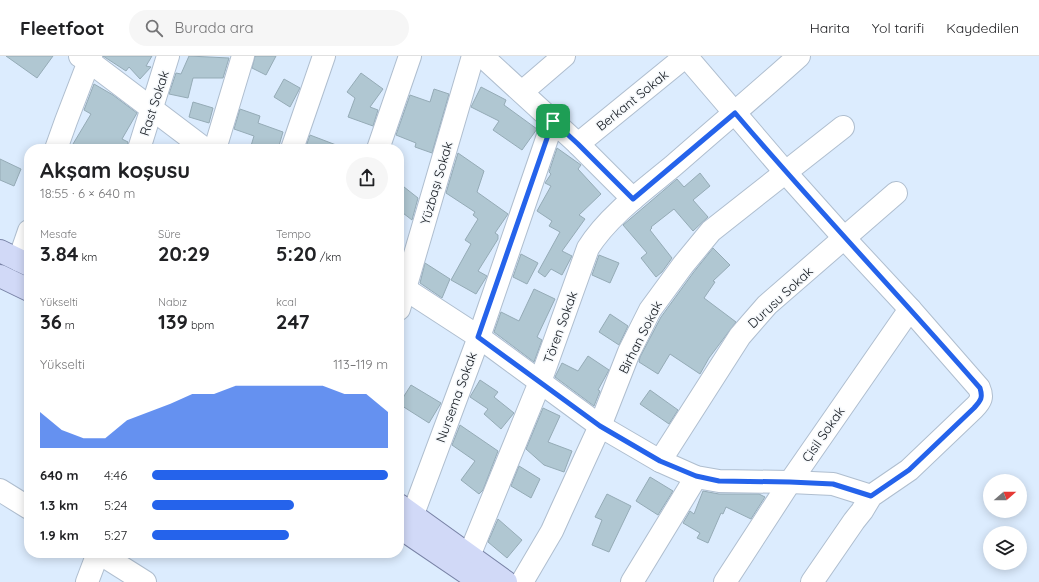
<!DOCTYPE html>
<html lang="tr">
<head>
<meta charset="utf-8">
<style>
	:root { --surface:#fff; --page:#f6f6f6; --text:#202124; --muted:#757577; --line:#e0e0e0; --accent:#2563eb }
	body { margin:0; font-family:Quicksand,sans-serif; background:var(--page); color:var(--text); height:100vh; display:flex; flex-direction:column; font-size:15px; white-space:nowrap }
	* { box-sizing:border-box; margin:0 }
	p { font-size:13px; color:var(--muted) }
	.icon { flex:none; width:22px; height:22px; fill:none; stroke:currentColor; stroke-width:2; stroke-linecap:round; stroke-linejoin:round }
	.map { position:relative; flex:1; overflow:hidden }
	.side { position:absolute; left:24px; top:88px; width:380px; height:414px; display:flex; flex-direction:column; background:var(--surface); border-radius:16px; box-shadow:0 2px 10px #0003 }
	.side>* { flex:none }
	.needle { width:26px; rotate:70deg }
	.fabs { position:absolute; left:983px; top:418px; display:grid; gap:8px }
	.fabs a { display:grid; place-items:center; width:44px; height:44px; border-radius:50%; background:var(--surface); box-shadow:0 2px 10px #0003; font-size:20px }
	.pin { position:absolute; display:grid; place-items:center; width:34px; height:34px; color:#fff; margin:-17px; border-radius:8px; box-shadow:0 2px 6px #0006 }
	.round { display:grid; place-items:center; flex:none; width:42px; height:42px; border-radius:21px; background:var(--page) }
	.summary { display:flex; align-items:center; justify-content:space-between; height:68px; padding:0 16px }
	h1 { font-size:22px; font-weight:800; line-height:30px }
	.figures { display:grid; grid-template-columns:repeat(3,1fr); gap:6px; height:68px; padding:4px 16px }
	.figures div { display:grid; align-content:center }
	.figures b { font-size:20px; font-weight:800 }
	.figures small { font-size:11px; font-weight:400 }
	.figures p { font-size:11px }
	.chart { height:112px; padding:8px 16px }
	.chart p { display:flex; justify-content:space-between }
	.chart svg { width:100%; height:72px; margin-top:4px; fill:var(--accent); opacity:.7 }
	ul { padding:0 16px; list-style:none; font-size:13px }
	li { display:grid; grid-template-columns:64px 48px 1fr; align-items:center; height:30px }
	li i { height:10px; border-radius:5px; background:var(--accent) }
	header { display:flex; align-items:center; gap:24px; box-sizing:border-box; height:56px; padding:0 20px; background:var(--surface); border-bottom:1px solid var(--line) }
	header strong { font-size:19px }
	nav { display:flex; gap:22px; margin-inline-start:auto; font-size:14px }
	.search { width:280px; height:36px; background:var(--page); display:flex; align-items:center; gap:10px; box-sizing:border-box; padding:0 14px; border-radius:22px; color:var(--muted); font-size:15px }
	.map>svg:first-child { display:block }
	.building { fill:#b0c7d2; stroke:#95abb6 }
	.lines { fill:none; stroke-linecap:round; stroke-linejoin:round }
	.minor-casing { stroke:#afbecf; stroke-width:24 }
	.major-casing { stroke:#7983a6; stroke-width:24 }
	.minor { stroke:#fff; stroke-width:22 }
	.major { stroke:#d1d9f7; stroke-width:22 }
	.route-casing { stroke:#fff; stroke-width:8 }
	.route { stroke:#2563eb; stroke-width:5 }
	.labels { text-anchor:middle; stroke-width:3; stroke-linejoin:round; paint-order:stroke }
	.street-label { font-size:13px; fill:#0f141a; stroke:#f5f8fb }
</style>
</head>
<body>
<header>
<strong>Fleetfoot</strong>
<div class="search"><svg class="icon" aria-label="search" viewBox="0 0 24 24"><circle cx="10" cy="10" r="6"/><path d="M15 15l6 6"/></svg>Burada ara</div>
<nav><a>Harita</a><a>Yol tarifi</a><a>Kaydedilen</a></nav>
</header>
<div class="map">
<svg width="1039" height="526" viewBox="0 0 1039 526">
	<rect width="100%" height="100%" fill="#dcecfe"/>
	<g class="building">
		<path d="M6 0H53L37 22Z"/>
		<path d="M103 0H152L146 10 151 11 140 23 129 11 126 15Z"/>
		<path d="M189 0 229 2 223 22H193L188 42 169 38 176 17 181 18Z"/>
		<path d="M255 0H276L266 19 252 12Z"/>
		<path d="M361 17 383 33 370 51 378 54 373 70 348 61 355 42 347 36Z"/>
		<path d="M284 23 300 32 290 51 274 41Z"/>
		<path d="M94 28 113 39 137 57 122 83 128 86 127 93H70L91 58 84 54Z"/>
		<path d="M481 31 506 44 504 49 537 73 522 94 493 74 499 65 471 51Z"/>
		<path d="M434 33 449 38 432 97 415 91 416 87 396 79 410 39 430 46Z"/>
		<path d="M193 46 213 52 209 67 189 61Z"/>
		<path d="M240 53 260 60 258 67 283 76 278 93H250L254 80 234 73Z"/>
		<path d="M310 79 344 92 343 93H305Z"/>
		<path d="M557 92 581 109 578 113 601 138 579 159 585 163 562 195 572 200 562 219 551 213 545 221 538 216 560 176 549 170 552 165 537 155 551 130 545 127 551 118 549 116Z"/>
		<path d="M458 97 484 115 477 136 508 158 495 177 498 179V183L478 215 487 220 476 238 451 224 471 188 465 184 478 163 473 159 475 156 446 137Z"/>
		<path d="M0 103 21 113 14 130 0 124Z"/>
		<path d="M700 117 710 130 693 144 708 161 693 175 674 153 651 171 652 172 650 174 672 202 662 216 656 221 641 202 647 197 623 169 677 123 684 131Z"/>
		<path d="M399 127 418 142 412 164 399 154Z"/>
		<path d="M713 192 730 209 713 225 715 226 704 242 736 266 709 302 700 318 670 298 658 318 639 306 640 301 661 261 693 217Z"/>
		<path d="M521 198 538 207 527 228 513 221Z"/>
		<path d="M599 199 619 207 610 227 592 219Z"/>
		<path d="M425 207 450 223 442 242 420 227Z"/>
		<path d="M534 233 555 243 537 281 542 284 534 306 494 276 501 256 519 265Z"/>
		<path d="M610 258 628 270 619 289 599 276Z"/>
		<path d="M588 300 609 314 598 334 600 335 594 350 555 321 562 307 578 315Z"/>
		<path d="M480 324 498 336 494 341 514 357 501 373 484 358 488 353 470 341Z"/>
		<path d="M411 329 441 347 429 367 399 348Z"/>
		<path d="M650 334 678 354 669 368 640 348Z"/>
		<path d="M543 352 560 360 548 386 572 395 564 416 544 409 526 393Z"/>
		<path d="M460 369 498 395 483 434 479 438 461 424 475 405 452 389Z"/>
		<path d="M519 410 540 423 531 442 511 430Z"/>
		<path d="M650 421 673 435 658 459 636 445Z"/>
		<path d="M703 435 719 438H759L765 441 751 463 726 451 723 458 721 457 708 487 697 482 700 477 683 467 690 455 694 458Z"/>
		<path d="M607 438 631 450 609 496 592 489 602 464 595 461Z"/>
		<path d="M498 463 522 484 507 502 488 486Z"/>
	</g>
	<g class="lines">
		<g class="minor-casing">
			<g id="minor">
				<path d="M80 0 90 6 205 93"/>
				<path d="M482 0 578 88 633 143"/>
				<path d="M686 0 786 117 845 183 910 253 979 332C983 341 981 345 974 352L909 414 871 440 862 455 854 465 812 526"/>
				<path d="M522 36 564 0"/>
				<path d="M578 88 686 0"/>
				<path d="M56 93 66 65 91 0"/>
				<path d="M139 93 168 0"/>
				<path d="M215 93 243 0"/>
				<path d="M292 93 324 0"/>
				<path d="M378 93 410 0"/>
				<path d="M19 204 29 175"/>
				<path d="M399 229 479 281 600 370 660 405 696 421 719 425 790 426 833 428 871 440"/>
				<path d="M399 253 473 0"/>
				<path d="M660 405 740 280 767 249 896 137"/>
				<path d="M0 434 29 452"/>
				<path d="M413 458 479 281 553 65"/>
				<path d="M99 497 145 526"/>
				<path d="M469 500 540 326 588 192C608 160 644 134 673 110 715 73 758 37 799 0"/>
				<path d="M87 526 98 497"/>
				<path d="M522 526 552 475 561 455 600 370 629 296 650 254 683 209 711 175 843 71"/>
				<path d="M632 526 696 421"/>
				<path d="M725 526 790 426 910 253"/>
			</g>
		</g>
		<g class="major-casing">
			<g id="major">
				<path d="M0 195 29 209"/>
				<path d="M0 220 29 234"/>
				<path d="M399 449 506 526"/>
				<path d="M399 471 480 526"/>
			</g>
		</g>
		<use href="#minor" class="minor"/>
		<use href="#major" class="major"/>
	</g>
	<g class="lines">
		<g class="route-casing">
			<path id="route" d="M735 57C814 150 899 239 980 332 983 342 981 344 974 352L909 414 871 440 833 428 790 426 719 425 696 420 660 405 600 370 478 281 553 65 578 88 633 143Z"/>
		</g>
		<use href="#route" class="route"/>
	</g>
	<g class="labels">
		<g class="street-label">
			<text transform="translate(632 44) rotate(-39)" y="5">Berkant Sokak</text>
			<text transform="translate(154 47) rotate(-72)" y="5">Rast Sokak</text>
			<text transform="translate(436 127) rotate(-74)" y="5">Yüzbaşı Sokak</text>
			<text transform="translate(780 241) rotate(-43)" y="5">Durusu Sokak</text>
			<text transform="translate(560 271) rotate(-70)" y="5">Tören Sokak</text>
			<text transform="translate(640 281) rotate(-63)" y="5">Birhan Sokak</text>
			<text transform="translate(456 341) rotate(-70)" y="5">Nursema Sokak</text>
			<text transform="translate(823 378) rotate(-55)" y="5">Çisil Sokak</text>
		</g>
	</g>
</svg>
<div class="fabs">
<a><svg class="needle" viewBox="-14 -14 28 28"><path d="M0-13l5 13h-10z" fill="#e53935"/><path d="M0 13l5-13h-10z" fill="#757577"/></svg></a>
<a><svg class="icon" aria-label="layers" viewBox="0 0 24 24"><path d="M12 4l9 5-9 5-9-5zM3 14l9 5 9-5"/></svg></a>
</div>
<div class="pin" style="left:553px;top:65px;background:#1e9e55"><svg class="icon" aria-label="arrive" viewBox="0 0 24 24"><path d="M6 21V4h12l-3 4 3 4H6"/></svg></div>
<section class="side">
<div class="summary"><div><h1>Akşam koşusu</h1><p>18:55 · 6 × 640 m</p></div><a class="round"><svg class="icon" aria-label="share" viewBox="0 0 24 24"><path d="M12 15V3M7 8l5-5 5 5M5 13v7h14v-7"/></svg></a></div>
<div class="figures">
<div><p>Mesafe</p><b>3.84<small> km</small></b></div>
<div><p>Süre</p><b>20:29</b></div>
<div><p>Tempo</p><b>5:20<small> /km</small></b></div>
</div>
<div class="figures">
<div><p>Yükselti</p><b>36<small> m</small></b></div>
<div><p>Nabız</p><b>139<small> bpm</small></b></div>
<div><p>kcal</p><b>247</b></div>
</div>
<div class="chart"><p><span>Yükselti</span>113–119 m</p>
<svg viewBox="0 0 160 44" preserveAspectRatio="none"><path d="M0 44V22L10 33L20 38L30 38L40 27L50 22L60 17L70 11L80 11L90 6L100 6L110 6L120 6L130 6L140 11L150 11L160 22V44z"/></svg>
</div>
<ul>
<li><b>640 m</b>4:46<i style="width:100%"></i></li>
<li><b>1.3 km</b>5:24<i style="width:60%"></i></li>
<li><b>1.9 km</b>5:27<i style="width:58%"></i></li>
</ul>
</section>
</div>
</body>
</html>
